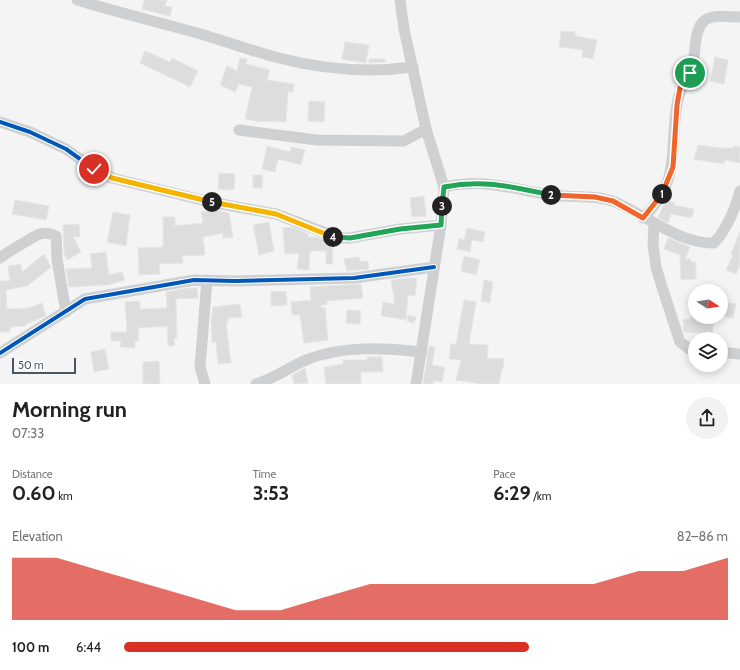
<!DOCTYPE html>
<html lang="en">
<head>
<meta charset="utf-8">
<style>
	:root { --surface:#fff; --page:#f2f2f2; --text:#222; --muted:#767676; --accent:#d93025 }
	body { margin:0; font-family:Cabin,sans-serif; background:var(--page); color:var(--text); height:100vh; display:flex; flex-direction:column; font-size:15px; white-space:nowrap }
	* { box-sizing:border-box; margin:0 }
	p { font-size:13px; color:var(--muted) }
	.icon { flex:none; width:22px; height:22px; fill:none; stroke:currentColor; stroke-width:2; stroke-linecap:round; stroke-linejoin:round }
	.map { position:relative; height:384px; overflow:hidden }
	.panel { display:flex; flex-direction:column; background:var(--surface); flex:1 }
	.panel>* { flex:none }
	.needle { width:26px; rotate:102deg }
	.buttons { position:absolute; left:688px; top:284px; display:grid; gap:8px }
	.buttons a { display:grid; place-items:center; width:40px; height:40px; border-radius:50%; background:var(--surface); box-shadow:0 2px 10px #0003; font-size:20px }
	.scale { position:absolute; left:12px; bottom:10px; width:64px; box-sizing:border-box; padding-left:4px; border:2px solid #4a5661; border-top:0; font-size:11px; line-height:14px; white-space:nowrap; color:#4a5661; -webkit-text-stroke:3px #fff; paint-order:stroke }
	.pin { position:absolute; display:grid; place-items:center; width:34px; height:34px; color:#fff; margin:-17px; border:2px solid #fff; border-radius:50%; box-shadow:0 1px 4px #0007 }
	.km { position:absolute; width:20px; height:20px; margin:-10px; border-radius:50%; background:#222; color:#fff; font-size:11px; line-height:20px; text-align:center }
	.round { display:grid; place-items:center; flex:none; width:42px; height:42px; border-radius:21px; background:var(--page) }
	.headline { display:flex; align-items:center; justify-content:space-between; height:68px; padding:0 12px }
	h1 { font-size:22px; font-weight:700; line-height:30px }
	.figures { display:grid; grid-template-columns:repeat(3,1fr); gap:6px; height:68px; padding:4px 12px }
	.figures div { display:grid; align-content:center }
	.figures b { font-size:20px; font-weight:700 }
	.figures small { font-size:11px; font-weight:400 }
	.figures p { font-size:11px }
	.chart { height:112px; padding:8px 12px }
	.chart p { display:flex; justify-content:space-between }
	.chart svg { width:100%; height:72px; margin-top:4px; fill:var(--accent); opacity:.7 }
	ul { padding:0 12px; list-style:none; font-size:13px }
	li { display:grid; grid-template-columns:64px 48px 1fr; align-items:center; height:30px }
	li i { height:10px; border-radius:5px; background:var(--accent) }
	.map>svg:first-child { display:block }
	.building { fill:#ddddde; stroke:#e5e6e7 }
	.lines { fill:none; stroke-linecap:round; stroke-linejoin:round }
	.minor { stroke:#ced0d2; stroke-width:11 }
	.cycleway-casing { stroke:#fff; stroke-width:6 }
	.cycleway { stroke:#0057b8; stroke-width:4 }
	.split-1-casing { stroke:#fff; stroke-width:8 }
	.split-2-casing { stroke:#fff; stroke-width:8 }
	.split-3-casing { stroke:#fff; stroke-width:8 }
	.split-4-casing { stroke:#fff; stroke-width:8 }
	.split-5-casing { stroke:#fff; stroke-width:8 }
	.split-6-casing { stroke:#fff; stroke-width:8 }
	.split-1 { stroke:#f0652b; stroke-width:5 }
	.split-2 { stroke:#f0652b; stroke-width:5 }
	.split-3 { stroke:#22a559; stroke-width:5 }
	.split-4 { stroke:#22a559; stroke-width:5 }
	.split-5 { stroke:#f5b400; stroke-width:5 }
	.split-6 { stroke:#f5b400; stroke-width:5 }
</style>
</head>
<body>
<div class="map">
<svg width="740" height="384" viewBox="0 0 740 384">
	<rect width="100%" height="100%" fill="#f4f4f4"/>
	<g class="building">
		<path d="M144 0H167L165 6 172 7 170 16 142 9Z"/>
		<path d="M561 31 575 32V36L597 40 593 59 582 57 583 50 559 47Z"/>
		<path d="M345 42 369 45 366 63 342 59Z"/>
		<path d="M145 51 170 62 172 58 198 71 190 87 140 63Z"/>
		<path d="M715 57 728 60 724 84 710 81Z"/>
		<path d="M240 58 247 59 246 64 270 70 267 80 294 84 293 92 288 91 286 122 262 121V122L245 119 252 87 239 84 235 92 220 85 227 66 237 71Z"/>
		<path d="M369 59H385V62L369 63Z"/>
		<path d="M309 101 325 102 324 122 308 121Z"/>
		<path d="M698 145 720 148H734V146L740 147V163L725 160 724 164 694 159Z"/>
		<path d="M267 146 290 152 291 147 305 150 301 165 278 159 275 172 262 169Z"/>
		<path d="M219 173 235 174 234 190 218 189Z"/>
		<path d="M253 175H263L262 188H253Z"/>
		<path d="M424 196 426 216 412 217 410 198Z"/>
		<path d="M15 200 49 206 46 220 12 214Z"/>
		<path d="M666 200 675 203 674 205 694 209 692 218 671 214 668 223 658 217Z"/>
		<path d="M215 210 229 213 233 237 223 238V233L203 237 205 255 182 256 183 263 159 264 160 274 139 275 138 248 163 247V217H175V226L203 223 201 212Z"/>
		<path d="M113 212 130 215 126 246 107 242Z"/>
		<path d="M269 222 274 251 259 255 253 225Z"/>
		<path d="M79 224 80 237H73L81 252 67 260 64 254 63 225Z"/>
		<path d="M292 227 308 234V237H316L325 240V244H332L333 264H326V251H310L309 270 297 269 299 253 285 254 283 228Z"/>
		<path d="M467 228 485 232 483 242 472 240 470 252 457 249 459 238 464 240Z"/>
		<path d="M740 232V265L736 274 726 270 733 255 731 254Z"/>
		<path d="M668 238 690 247 685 259H691V262H696V279L681 280 680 255 664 249Z"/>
		<path d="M106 252 109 275 122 272 125 280 108 285 69 287 66 269 92 268 90 254Z"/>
		<path d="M44 254 51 267 27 286 6 290 7 309 28 308 42 303 46 316 26 324V326L10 327V332H0V281H10L8 266 21 264 22 272Z"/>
		<path d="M464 256 480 260 476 275 461 271Z"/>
		<path d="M359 257 360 262 368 261 369 269 347 271 344 259Z"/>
		<path d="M408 278H417L415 296 408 295 406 320 381 316 383 302 395 304 391 280Z"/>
		<path d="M484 280 493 282 490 303 481 301Z"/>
		<path d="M361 284 363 298 327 301V304L321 305V308H325L328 340 304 343 300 315H292L291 302 311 300 310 287Z"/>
		<path d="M188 288H197L198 298 176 299 177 338H174L175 346H168L167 326 138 328 139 341H135V348L120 347 121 341H111V332H127L125 302 139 301 140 309 167 308 166 292Z"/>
		<path d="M286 291 287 305 271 306V292Z"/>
		<path d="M464 300 476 302 469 344 488 345 487 358 504 359 503 368H502L499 384H481L456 380 461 360 449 359 451 344H456Z"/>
		<path d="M721 301 736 304 733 318 721 316Z"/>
		<path d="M240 304 242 317 228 318V323H226L231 363 218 364 216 342H212L211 322 213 307Z"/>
		<path d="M347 310 361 311 360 324 346 323Z"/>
		<path d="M408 315 416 317 414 323 407 321Z"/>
		<path d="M690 317H714L712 339H701L702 333 684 332 683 319H689Z"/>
		<path d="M429 346 435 347 432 365 445 367 442 382 434 381 433 384H423Z"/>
		<path d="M105 349 109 369 94 372 91 352Z"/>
		<path d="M367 357H382L383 372H361V384H326L324 367 343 364V360H367Z"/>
		<path d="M159 361 160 384H143V362Z"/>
		<path d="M305 368 308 383 294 384 292 375Z"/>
	</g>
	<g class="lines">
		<g class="minor">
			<path d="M77 0C113 11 150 20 186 30 217 38 248 50 279 58 322 69 369 73 413 67"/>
			<path d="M400 0 404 29 426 129 444 187 441 225 416 384"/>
			<path d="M0 122 30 132 66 149 94 169 112 178 210 202 276 214 339 238H350L400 229 441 225"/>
			<path d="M239 130 317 140 404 141 426 129"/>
			<path d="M444 187C488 178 510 189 552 195 573 198 595 194 615 202 646 215 679 244 714 243 727 229 735 209 740 191"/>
			<path d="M643 218C682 180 669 150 677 104 680 86 690 78 693 62 696 50 694 33 702 23 710 13 729 17 740 17"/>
			<path d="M654 224 653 244 656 267 662 287 680 342 695 353"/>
			<path d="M0 258C5 254 34 236 40 234 46 232 51 234 56 236L57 259 66 312"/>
			<path d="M721 352 738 354"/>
			<path d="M0 353 85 299 194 280 235 281 354 278 434 267"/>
			<path d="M205 384 200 367 207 280"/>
			<path d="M256 384C274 379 289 367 306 360 342 345 384 348 422 352"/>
		</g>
		<g class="cycleway-casing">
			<g id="cycleway">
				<path d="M0 122 30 132 66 149 94 169 112 178 210 202 276 214 339 238H350L400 229 441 225"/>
				<path d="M0 353 85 299 194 280 235 281 354 278 434 267"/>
			</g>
		</g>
		<use href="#cycleway" class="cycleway"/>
	</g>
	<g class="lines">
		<g class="split-1-casing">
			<path id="split-1" d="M662 194 673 167 677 105 680 88 690 73"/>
		</g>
		<g class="split-2-casing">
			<path id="split-2" d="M551 195 595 197 613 201 643 218 662 194"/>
		</g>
		<g class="split-3-casing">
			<path id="split-3" d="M442 206 444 187C483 179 513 187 551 195"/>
		</g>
		<g class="split-4-casing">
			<path id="split-4" d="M333 237 350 238 400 229 441 225 442 206"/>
		</g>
		<g class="split-5-casing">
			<path id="split-5" d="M212 202 276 214 333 237"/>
		</g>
		<g class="split-6-casing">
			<path id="split-6" d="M94 169 112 178 212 202"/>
		</g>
		<use href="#split-1" class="split-1"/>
		<use href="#split-2" class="split-2"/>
		<use href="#split-3" class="split-3"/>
		<use href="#split-4" class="split-4"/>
		<use href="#split-5" class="split-5"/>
		<use href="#split-6" class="split-6"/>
	</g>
</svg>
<div class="buttons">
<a><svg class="needle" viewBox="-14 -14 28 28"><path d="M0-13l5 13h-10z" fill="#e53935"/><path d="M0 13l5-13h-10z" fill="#767676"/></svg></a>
<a><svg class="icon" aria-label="layers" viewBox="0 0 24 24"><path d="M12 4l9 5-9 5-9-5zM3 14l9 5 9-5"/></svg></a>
</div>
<div class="scale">50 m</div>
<div class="pin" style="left:690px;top:73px;background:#1e9e55"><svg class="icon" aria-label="arrive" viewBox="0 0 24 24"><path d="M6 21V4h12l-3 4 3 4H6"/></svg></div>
<div class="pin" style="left:94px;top:169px;background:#d93025"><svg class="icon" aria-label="check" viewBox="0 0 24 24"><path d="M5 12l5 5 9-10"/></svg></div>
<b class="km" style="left:662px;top:194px">1</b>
<b class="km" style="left:551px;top:195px">2</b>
<b class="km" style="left:442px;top:206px">3</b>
<b class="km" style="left:333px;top:237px">4</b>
<b class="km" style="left:212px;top:202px">5</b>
</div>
<section class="panel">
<div class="headline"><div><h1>Morning run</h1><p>07:33</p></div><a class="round"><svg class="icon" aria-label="share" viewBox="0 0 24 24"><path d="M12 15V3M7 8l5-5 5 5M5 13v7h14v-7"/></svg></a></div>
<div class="figures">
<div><p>Distance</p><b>0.60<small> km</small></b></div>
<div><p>Time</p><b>3:53</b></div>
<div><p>Pace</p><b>6:29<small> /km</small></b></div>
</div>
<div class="chart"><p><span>Elevation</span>82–86 m</p>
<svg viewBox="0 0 160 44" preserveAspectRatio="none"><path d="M0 44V6L10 6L20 14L30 22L40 30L50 38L60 38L70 30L80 22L90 22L100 22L110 22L120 22L130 22L140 14L150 14L160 6V44z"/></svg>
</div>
<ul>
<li><b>100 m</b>6:44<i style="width:67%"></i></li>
</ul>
</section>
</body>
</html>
